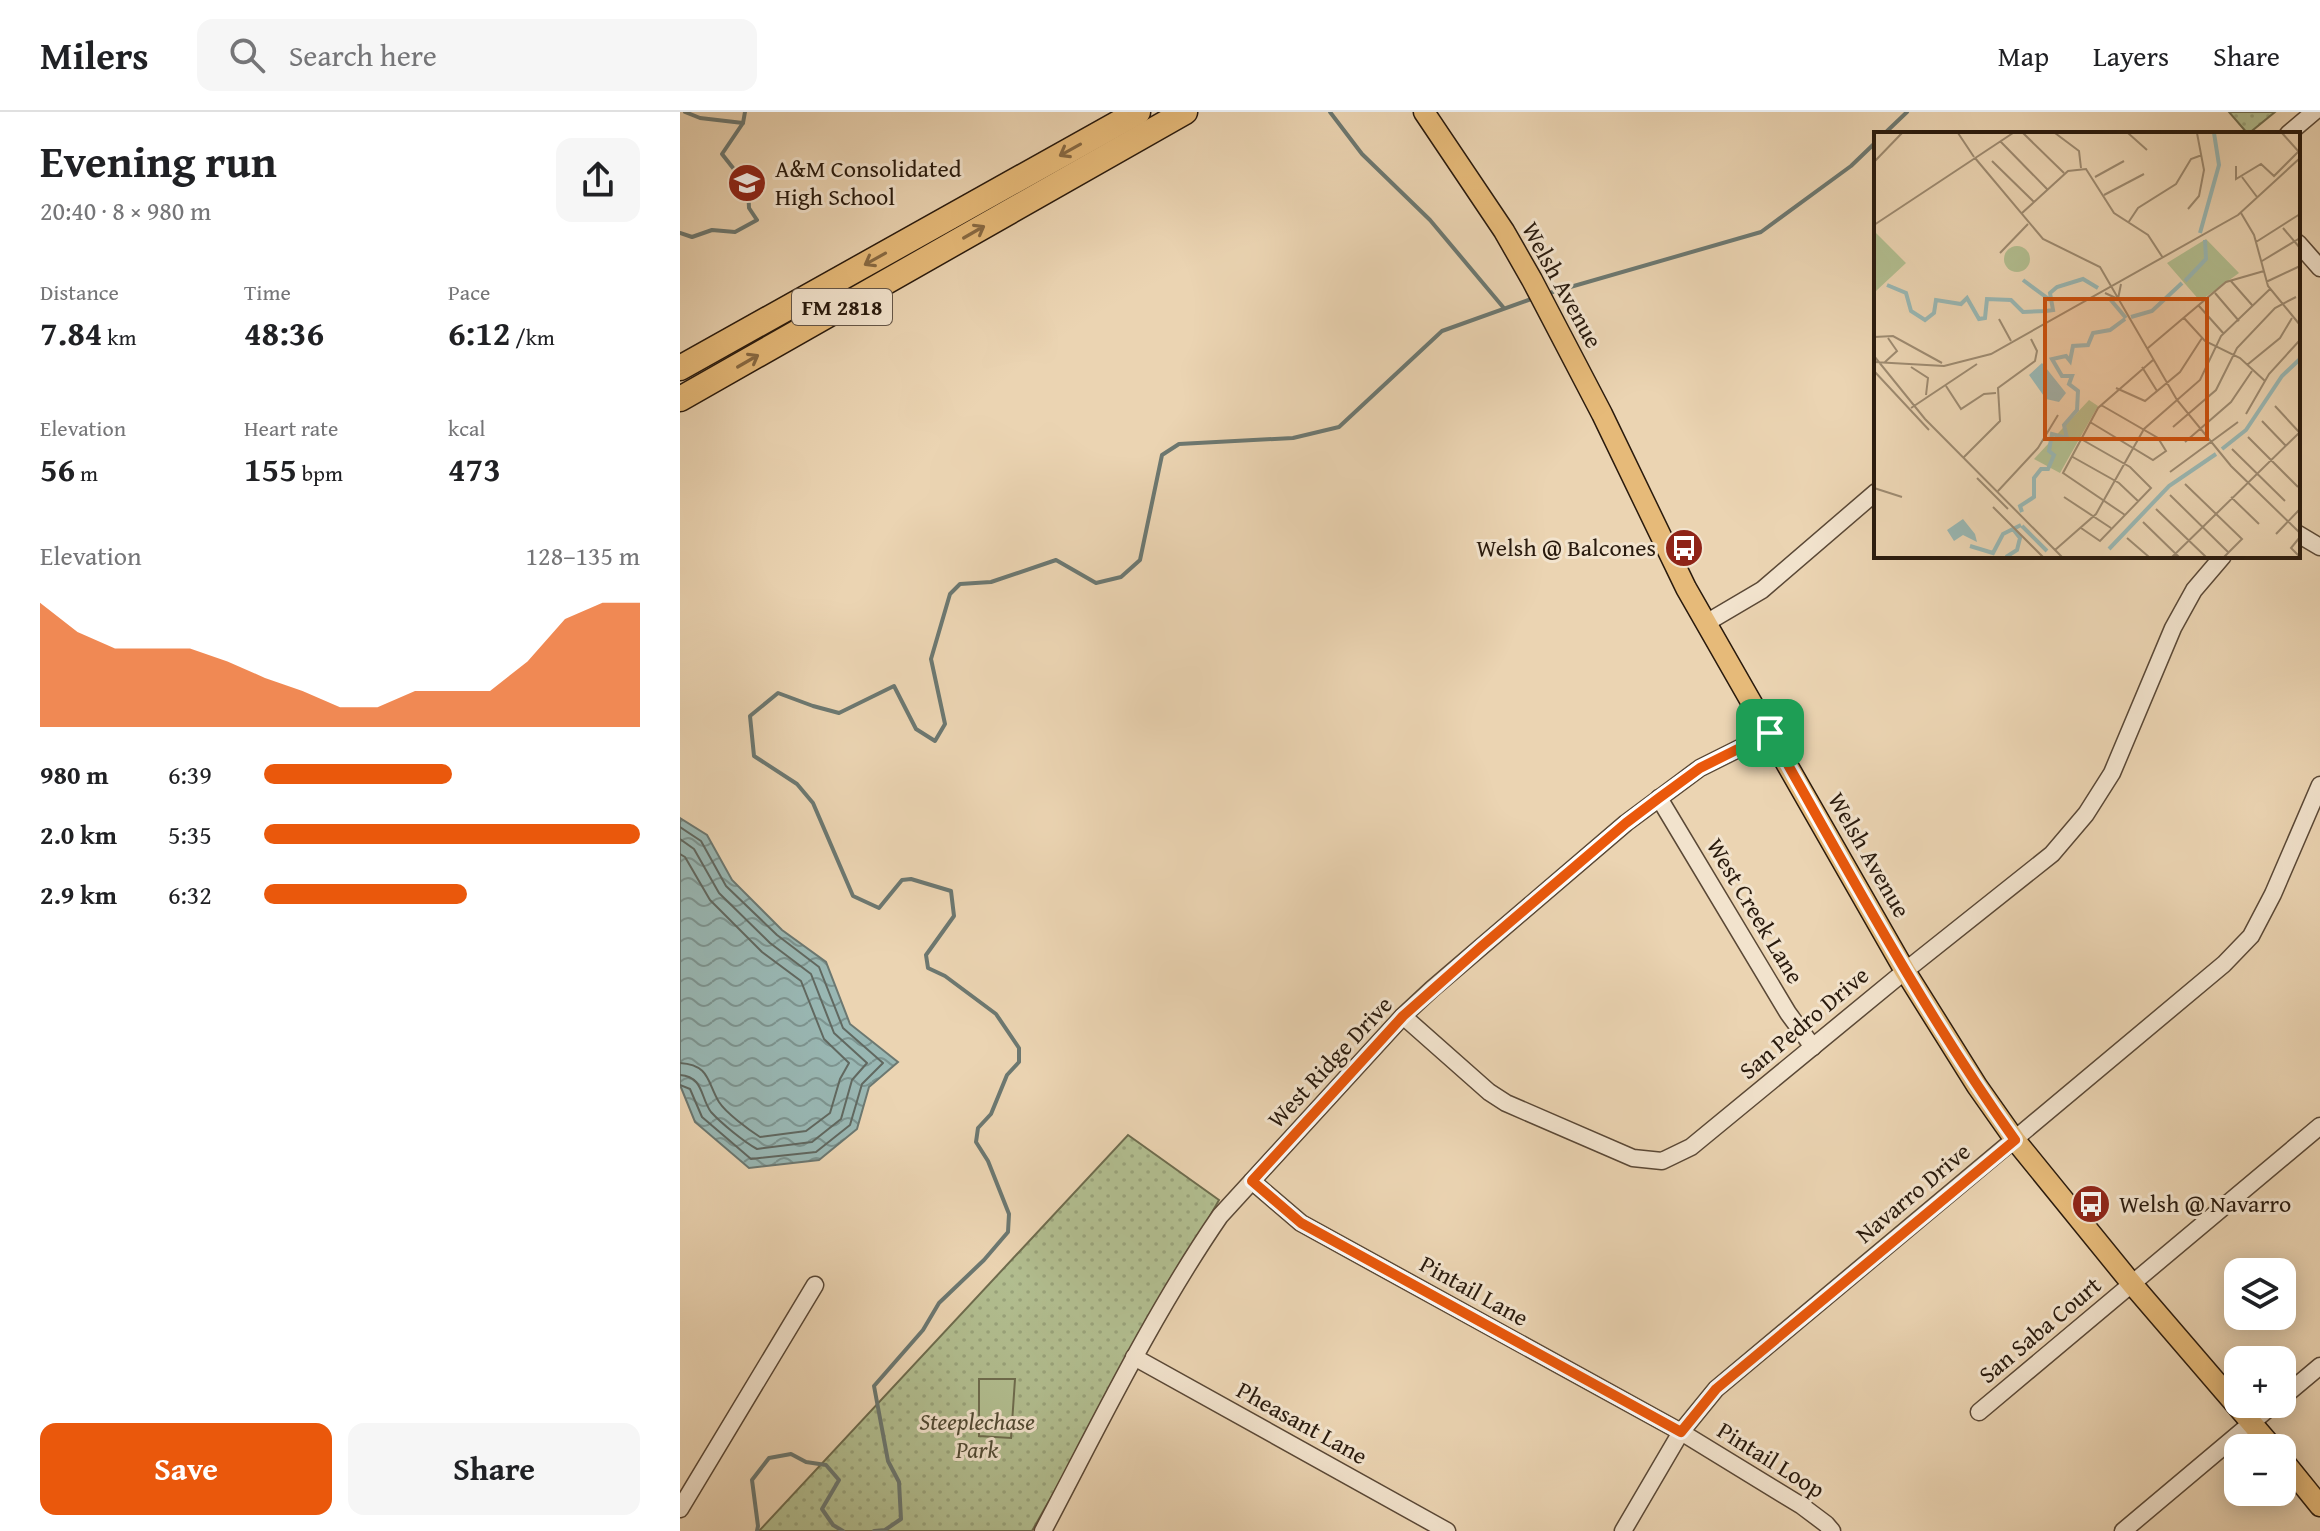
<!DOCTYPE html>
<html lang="en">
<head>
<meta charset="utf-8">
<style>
	:root { --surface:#fff; --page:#f6f6f6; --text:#202124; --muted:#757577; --line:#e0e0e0; --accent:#ea580c }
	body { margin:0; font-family:"Gentium Book Plus",serif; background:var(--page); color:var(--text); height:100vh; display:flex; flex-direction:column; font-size:30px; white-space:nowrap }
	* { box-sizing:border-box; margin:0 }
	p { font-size:26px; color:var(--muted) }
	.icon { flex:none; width:44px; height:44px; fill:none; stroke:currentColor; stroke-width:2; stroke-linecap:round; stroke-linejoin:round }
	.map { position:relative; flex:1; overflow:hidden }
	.side { display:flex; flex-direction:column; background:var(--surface); width:680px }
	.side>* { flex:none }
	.fabs { position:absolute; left:1544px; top:1146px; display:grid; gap:16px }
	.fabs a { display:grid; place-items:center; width:72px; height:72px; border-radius:16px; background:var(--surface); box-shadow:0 4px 20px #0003; font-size:40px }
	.pin { position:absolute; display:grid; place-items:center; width:68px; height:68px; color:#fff; margin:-34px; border-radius:16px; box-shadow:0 4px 12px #0006 }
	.round { display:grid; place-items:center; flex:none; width:84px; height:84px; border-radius:16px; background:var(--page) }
	.head { display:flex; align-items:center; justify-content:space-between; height:136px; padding:0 40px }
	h1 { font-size:44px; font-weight:800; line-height:60px }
	.figures { display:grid; grid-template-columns:repeat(3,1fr); gap:12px; height:136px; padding:8px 40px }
	.figures div { display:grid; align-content:center }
	.figures b { font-size:34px; font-weight:800 }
	.figures small { font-size:22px; font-weight:400 }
	.figures p { font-size:22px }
	.chart { height:224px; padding:16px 40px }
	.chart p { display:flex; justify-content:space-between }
	.chart svg { width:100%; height:144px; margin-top:8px; fill:var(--accent); opacity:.7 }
	.primary-button { display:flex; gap:16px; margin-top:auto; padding:16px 40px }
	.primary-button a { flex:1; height:92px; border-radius:16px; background:var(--accent); color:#fff; font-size:32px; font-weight:800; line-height:92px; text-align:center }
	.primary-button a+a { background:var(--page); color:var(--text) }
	ul { padding:0 40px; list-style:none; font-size:26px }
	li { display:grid; grid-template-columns:128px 96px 1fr; align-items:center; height:60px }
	li i { height:20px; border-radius:10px; background:var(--accent) }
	header { display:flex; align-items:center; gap:48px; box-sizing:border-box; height:112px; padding:0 40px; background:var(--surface); border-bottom:2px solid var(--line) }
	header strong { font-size:38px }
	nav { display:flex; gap:44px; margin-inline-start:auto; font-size:28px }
	.search { width:560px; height:72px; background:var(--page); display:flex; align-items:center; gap:20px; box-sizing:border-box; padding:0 28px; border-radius:16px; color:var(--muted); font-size:30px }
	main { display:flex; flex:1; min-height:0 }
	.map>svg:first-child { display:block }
	.grass { fill:url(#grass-dots); stroke:#6e6c4e; stroke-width:2 }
	.pitch { fill:#b2be90; stroke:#6e6c4e; stroke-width:2 }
	.water { fill:url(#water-waves); stroke:#6c7871; stroke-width:2 }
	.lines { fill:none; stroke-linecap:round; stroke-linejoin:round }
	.shore { stroke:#616860; stroke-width:2 }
	.stream { stroke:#6c7871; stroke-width:4 }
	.minor-casing { stroke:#5a4836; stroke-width:19 }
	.major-casing { stroke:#291a0d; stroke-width:23 }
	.highway-casing { stroke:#291a0d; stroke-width:27 }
	.minor { stroke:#f2e3cd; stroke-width:16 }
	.major { stroke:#e6ba79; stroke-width:20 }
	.highway { stroke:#e6ba79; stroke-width:24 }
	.oneway { stroke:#886a43 }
	.route-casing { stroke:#fff; stroke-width:16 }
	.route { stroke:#ea580c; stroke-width:10 }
	.labels { text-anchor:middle; stroke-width:6; stroke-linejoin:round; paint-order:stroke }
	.shield { fill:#f2e3cd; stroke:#655647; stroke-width:2 }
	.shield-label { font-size:22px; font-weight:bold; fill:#291a0d }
	.poi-label { font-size:24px; fill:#291a0d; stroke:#f2e3cd; text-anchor:start }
	.street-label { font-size:24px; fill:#291a0d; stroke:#f2e3cd }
	.park-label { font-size:24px; font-style:italic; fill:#524b34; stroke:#f2e3cd }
	.inset-river { fill:none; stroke:#99b7b3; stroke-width:4 }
	.inset-road { fill:none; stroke:#9d8a70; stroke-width:2 }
	.view { fill:#cb500c; fill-opacity:0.15; stroke:#cb500c; stroke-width:4 }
	.inset-edge { fill:none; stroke:#291a0d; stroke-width:4 }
</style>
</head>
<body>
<header>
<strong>Milers</strong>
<div class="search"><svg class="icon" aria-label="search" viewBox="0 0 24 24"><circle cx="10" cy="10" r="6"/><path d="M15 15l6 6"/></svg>Search here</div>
<nav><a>Map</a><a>Layers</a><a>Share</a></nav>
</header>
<main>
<section class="side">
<div class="head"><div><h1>Evening run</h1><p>20:40 · 8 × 980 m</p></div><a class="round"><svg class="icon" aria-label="share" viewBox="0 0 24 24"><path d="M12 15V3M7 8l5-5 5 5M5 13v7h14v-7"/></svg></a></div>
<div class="figures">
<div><p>Distance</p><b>7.84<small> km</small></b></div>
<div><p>Time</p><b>48:36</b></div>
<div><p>Pace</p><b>6:12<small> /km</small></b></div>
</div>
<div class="figures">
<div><p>Elevation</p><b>56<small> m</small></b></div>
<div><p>Heart rate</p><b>155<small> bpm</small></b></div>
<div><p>kcal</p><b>473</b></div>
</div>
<div class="chart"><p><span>Elevation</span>128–135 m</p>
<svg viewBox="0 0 160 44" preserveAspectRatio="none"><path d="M0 44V6L10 15L20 20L30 20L40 20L50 24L60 29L70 33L80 38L90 38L100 33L110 33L120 33L130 24L140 11L150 6L160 6V44z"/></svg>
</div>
<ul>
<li><b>980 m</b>6:39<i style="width:50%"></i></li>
<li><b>2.0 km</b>5:35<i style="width:100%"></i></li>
<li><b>2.9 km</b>6:32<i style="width:54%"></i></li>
</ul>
<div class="primary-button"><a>Save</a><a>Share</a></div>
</section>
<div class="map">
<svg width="1640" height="1419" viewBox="0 0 1640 1419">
	<defs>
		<pattern id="grass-dots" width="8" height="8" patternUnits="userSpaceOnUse" patternTransform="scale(2)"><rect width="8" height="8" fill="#b2be90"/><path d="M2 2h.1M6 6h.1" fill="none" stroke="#99a37b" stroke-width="1.8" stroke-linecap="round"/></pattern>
		<pattern id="water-waves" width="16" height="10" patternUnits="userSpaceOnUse" patternTransform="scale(2)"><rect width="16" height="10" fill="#99b7b3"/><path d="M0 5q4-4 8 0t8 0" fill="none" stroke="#7d9490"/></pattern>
	</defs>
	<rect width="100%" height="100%" fill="#ebd4b2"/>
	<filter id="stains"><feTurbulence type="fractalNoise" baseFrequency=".0025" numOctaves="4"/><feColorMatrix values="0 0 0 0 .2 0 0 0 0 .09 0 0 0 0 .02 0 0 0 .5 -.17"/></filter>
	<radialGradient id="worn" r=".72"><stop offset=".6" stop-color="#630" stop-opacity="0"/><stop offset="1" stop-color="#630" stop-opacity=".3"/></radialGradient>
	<g class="grass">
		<path d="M1549 0H1595L1568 22Z"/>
		<path d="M448 1023 539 1088 352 1419H79Z"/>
	</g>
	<path class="pitch" d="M299 1267H335L331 1326 299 1324Z"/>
	<path class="water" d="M0 706 27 723 52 768 102 818 146 850 170 912 218 950 189 975 177 1017 139 1048 69 1056 15 1010 0 973Z"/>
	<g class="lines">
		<g class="shore">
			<path d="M0 715 21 729 46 774 97 823 139 855 163 916 203 951 182 972 170 1013 136 1040 71 1047 22 1005 10 977 0 973"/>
			<path d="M0 727 14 737 39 781 90 831 131 862 154 921 187 951 172 968 161 1007 132 1030 77 1037C64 1030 41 1011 31 1000 20 985 24 965 0 963"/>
			<path d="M0 742 5 745 30 788 82 840 121 869 144 927 169 951 160 967 150 1001 126 1019 80 1025C69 1018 46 1001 39 990 27 970 30 953 0 951"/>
		</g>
		<g class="stream">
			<path d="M5 0 20 6 63 11"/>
			<path d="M650 0 682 42 750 108 823 195"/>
			<path d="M1204 22 1227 0"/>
			<path d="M0 121 12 125 32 118 55 120 77 108 69 96 68 75 42 42 63 11 65 0"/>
			<path d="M866 182 1081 120 1171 54 1196 30"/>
			<path d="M77 1419 78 1414 72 1368 89 1346 111 1342 126 1350 146 1353 159 1368 142 1397 153 1413 163 1419"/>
			<path d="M194 1419 205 1418 221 1407 219 1370 208 1349 194 1274 243 1218 259 1191 304 1148 328 1120 329 1102 308 1049 296 1030 298 1016 311 1002 327 963 339 950V936L316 902 265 864 248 856 246 843 274 804 271 779 231 767 222 768 199 796 173 784 133 691 117 672 74 644 70 604 98 581 133 594 159 601 214 574 236 617 255 629 265 612 251 547 270 482 280 472 311 470 376 448 416 471 441 465 460 448 482 343 499 332 613 326 659 315 762 219 854 186"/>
		</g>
		<g class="minor-casing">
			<g id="minor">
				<path d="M1608 22 1634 0"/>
				<path d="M1618 131 1640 156"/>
				<path d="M1618 422 1640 435"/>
				<path d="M1026 511 1082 478 1196 380"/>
				<path d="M979 686 1108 901 1133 935"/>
				<path d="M723 904 809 980 826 991 953 1046 982 1049 1011 1035 1225 859 1372 742 1406 702 1432 661 1493 516 1514 478 1543 444"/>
				<path d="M572 1069 621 1111 1001 1320 1122 1394 1146 1412 1152 1419"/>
				<path d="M454 1245 767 1419"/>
				<path d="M1602 1286 1640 1254"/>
				<path d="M1299 1300 1640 1014"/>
				<path d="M0 1397 135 1173"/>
				<path d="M363 1419C419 1313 472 1203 540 1104L723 904 752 877 946 711 1020 656 1090 621"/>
				<path d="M943 1419 1001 1320 1036 1277 1544 852 1571 824 1593 782 1640 673"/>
				<path d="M1443 1419 1594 1292"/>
			</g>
		</g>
		<g class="major-casing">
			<g id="major">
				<path d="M744 0 824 119 852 168 922 302 1006 476 1225 859 1297 974 1335 1028 1452 1172 1593 1336"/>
				<path d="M1602 1347 1640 1394"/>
			</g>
		</g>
		<g class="highway-casing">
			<g id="highway">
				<path d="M0 256 458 0"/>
				<path d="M0 287 505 0"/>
			</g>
		</g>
		<use href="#minor" class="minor"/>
		<use href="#major" class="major"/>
		<use href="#highway" class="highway"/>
	</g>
	<defs><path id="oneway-shaft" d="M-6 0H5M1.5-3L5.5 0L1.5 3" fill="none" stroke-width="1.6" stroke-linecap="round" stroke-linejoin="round" transform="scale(2)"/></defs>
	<g class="oneway">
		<use href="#oneway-shaft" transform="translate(390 38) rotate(151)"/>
		<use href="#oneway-shaft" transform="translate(294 120) rotate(-30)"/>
		<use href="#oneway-shaft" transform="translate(195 147) rotate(151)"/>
		<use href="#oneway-shaft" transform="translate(68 249) rotate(-30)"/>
	</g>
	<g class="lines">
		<g class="route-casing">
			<path id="route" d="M1090 621C1168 758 1243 899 1335 1028L1036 1277 1001 1320 621 1111 572 1069 723 904 802 834 946 711 979 686 1020 656Z"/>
		</g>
		<use href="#route" class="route"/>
	</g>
	<defs>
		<g id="school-disc" transform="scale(2)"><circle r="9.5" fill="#8f2418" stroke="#f2e3cd"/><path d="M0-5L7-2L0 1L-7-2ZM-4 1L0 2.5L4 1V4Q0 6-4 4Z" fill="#fff"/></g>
		<g id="bus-disc" transform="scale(2)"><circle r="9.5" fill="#8f2418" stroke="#f2e3cd"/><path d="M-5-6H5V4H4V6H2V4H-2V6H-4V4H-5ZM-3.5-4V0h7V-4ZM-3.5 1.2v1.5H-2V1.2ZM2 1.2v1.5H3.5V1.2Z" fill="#fff"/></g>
	</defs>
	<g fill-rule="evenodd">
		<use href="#school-disc" x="67" y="71"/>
		<use href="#bus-disc" x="1004" y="436"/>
		<use href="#bus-disc" x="1411" y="1092"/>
	</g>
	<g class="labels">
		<rect class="shield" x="112" y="177" width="100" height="36" rx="6"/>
		<g class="shield-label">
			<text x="162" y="203">FM 2818</text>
		</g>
		<g class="poi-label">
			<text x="95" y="65">A&amp;M Consolidated<tspan x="95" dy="28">High School</tspan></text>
			<text x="976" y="444" text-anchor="end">Welsh @ Balcones</text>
			<text x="1439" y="1100">Welsh @ Navarro</text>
		</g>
		<g class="street-label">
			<text transform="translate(882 173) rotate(61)" y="8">Welsh Avenue</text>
			<text transform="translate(1189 743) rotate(60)" y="8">Welsh Avenue</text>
			<text transform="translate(1075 799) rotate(59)" y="8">West Creek Lane</text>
			<text transform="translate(1124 911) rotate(-40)" y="8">San Pedro Drive</text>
			<text transform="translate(650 950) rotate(-47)" y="8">West Ridge Drive</text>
			<text transform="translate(1233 1081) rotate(-40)" y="8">Navarro Drive</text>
			<text transform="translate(794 1179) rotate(29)" y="8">Pintail Lane</text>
			<text transform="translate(1360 1218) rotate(-40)" y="8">San Saba Court</text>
			<text transform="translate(622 1311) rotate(29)" y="8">Pheasant Lane</text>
			<text transform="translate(1091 1348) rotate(32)" y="8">Pintail Loop</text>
		</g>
		<g class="park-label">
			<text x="297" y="1318">Steeplechase<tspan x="297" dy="28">Park</tspan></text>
		</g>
	</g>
	<g transform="translate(1194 20)">
		<rect width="426" height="426" fill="#ebd4b2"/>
		<path d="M0 99 32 131 2 159 0 158ZM332 107 365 141 326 169 293 131ZM215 268 224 274 186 341 160 327Z" fill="#b2be90"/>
		<path d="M130 127a13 13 0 1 1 26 0a13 13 0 1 1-26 0Z" fill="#b2be90"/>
		<path d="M168 231 192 261 185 270 172 267 155 243ZM89 387 101 402 103 410 89 403 80 409 73 398Z" fill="#99b7b3"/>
		<path class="inset-river" d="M326 101 345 33 340 1M149 148 176 168M311 149 332 127 331 108M13 153 32 161 37 179 51 188 60 181 62 168 87 172 93 166 105 187 111 186 113 167 137 168 149 180 172 179 179 178 176 161 183 155 209 147 224 156M236 167 252 186M257 185 278 179 308 151M348 317 372 298 408 244 426 227M148 380 146 374 160 365V346L167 337H174L180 323 175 319 178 302 193 306 190 293 203 278 204 259 195 252 198 244H188L178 227 192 224 196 229 199 214 214 213 219 201 236 198 251 187M148 394 173 419M96 414 119 421 129 402 147 393M235 417 295 354 342 322M132 425 143 418 146 406 139 397"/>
		<path class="inset-road" d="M84 1 100 25M149 1 190 41M181 1 205 19 207 36M254 1 273 18M408 1 425 20M126 9 173 57M101 26 169 107 226 135 303 268 357 334 426 401M118 29 160 70M0 30 28 1M362 34V47L387 32 400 44 426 18M221 45 250 29M368 45 383 65M230 63 270 42M314 77 325 64 330 38 323 1M148 81 194 39 212 37 240 81 274 103 289 126M367 81 380 103 394 154 426 193M254 91 264 76 302 52 317 27 328 23M0 93 139 1M409 96 426 116M382 110 426 82M126 121 154 92M388 129 426 106M356 148 378 173M392 150 426 134M231 161 244 167 247 152M341 161 365 189M325 174 350 202M310 186 331 209 366 226 391 249M125 187 137 209M0 205 19 204 68 231M274 216 352 150 390 139M0 224 51 287 188 425M0 230 70 234 117 222 364 83 426 26M11 230 23 219 14 206M373 233 406 206 418 186M37 235 54 246 52 263M268 235 283 259M0 239 55 298M72 254 87 277 110 262 122 261M242 256 271 269 306 240 328 206M401 274 425 300M37 276 103 232M372 282 395 242 426 208M388 289 412 314M216 290 279 328 292 319 284 306 227 273M299 295 342 258 363 216 401 176 422 165M374 305 424 355M311 310 357 270 378 239M358 317 411 369M197 324 245 351 264 369M90 325 126 289 124 256 161 229 163 219 157 207M296 340 364 290M103 346 134 377M311 352 368 407 350 425M0 356 28 365M124 359 164 316 184 283M296 363 354 420M190 365 237 396M357 365 385 392M119 375 169 425M282 377 332 425M251 383 189 341 224 276 279 228M269 390 305 425M207 396 226 409 277 356 256 335 207 307M402 402 426 377M253 406 275 425M181 418 222 382 270 297 326 248 347 204 396 157M298 425 426 300M426 425 417 416 426 405"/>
		<path class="view" d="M171 167H333V307H171Z"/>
		<rect width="426" height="426" class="inset-edge"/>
	</g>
	<rect width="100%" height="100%" filter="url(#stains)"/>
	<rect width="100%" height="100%" fill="url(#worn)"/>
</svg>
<div class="fabs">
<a><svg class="icon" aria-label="layers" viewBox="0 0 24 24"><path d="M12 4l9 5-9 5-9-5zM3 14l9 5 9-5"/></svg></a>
<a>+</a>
<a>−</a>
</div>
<div class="pin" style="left:1090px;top:621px;background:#1e9e55"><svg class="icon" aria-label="arrive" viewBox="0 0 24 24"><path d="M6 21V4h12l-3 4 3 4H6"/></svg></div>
</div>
</main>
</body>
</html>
